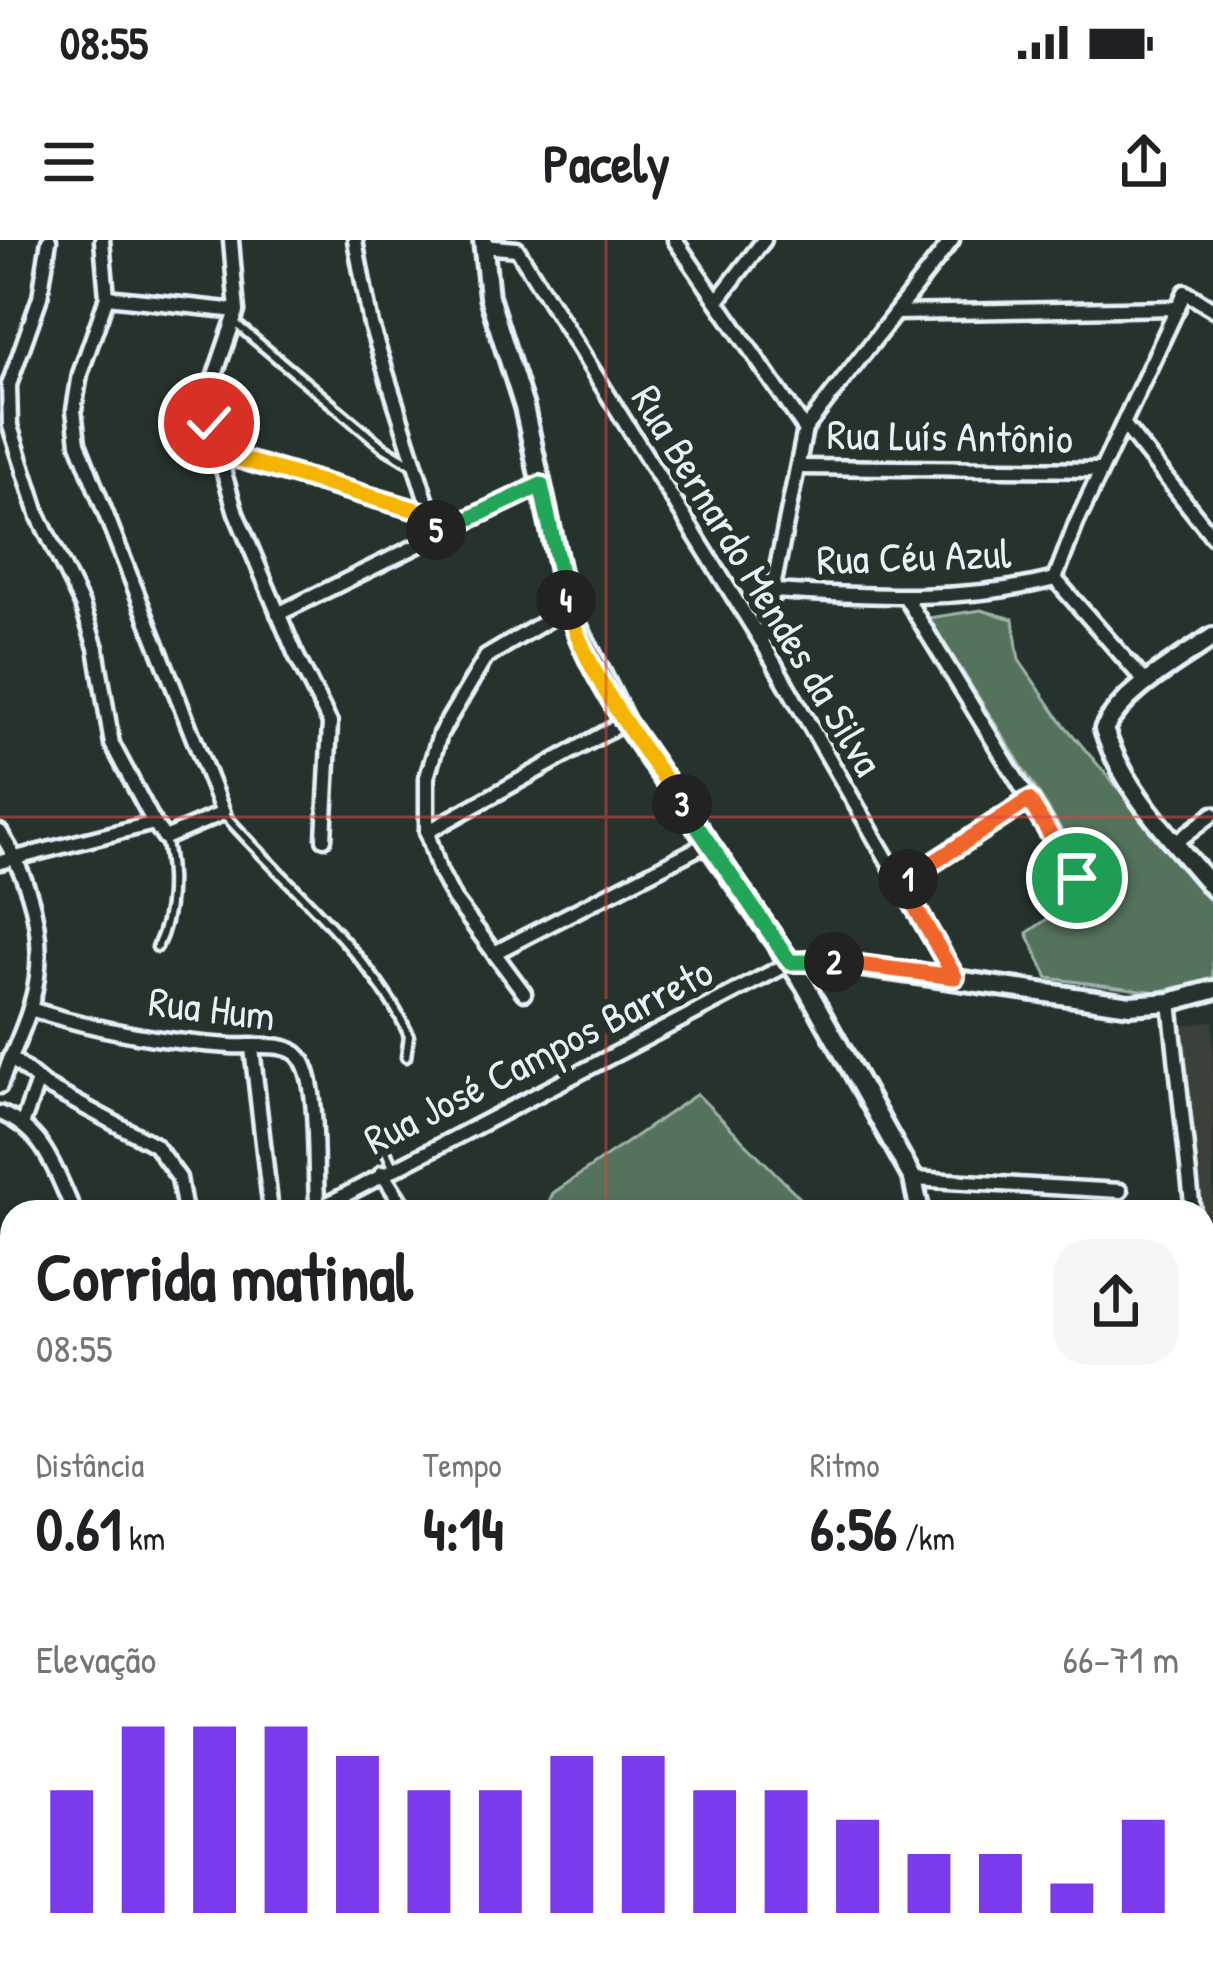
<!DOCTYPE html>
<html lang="pt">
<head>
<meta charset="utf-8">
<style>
	:root { --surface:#fff; --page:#f6f6f6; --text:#202124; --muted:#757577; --accent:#7c3aed }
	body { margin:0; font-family:"Patrick Hand",sans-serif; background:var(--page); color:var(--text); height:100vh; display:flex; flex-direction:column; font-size:45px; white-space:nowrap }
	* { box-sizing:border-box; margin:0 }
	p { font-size:39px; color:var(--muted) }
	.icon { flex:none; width:66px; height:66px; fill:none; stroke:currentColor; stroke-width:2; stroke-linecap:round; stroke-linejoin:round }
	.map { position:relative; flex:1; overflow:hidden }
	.panel { position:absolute; left:0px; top:960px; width:1215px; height:771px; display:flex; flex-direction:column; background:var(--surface); border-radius:36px 36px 0 0; box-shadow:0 3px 9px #0004 }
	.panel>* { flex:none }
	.pin { position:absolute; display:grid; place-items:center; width:102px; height:102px; color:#fff; margin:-51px; border:6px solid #fff; border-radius:50%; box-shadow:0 3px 12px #0007 }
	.km { position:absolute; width:60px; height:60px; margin:-30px; border-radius:50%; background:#222; color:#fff; font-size:33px; line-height:60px; text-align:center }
	.round { display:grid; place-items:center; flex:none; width:126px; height:126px; border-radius:36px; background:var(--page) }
	.head { display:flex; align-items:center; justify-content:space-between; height:204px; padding:0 36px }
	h1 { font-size:66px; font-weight:700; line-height:90px }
	.figures { display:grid; grid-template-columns:repeat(3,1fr); gap:18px; height:204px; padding:12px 36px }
	.figures div { display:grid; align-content:center }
	.figures b { font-size:60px; font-weight:700 }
	.figures small { font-size:33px; font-weight:400 }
	.figures p { font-size:33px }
	.chart { height:336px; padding:24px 36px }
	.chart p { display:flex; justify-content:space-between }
	.chart svg { width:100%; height:216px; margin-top:12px; stroke:var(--accent); stroke-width:6 }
	.status { display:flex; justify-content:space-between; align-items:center; height:84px; padding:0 60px; background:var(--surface); direction:ltr }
	.status svg { height:33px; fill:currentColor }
	header { display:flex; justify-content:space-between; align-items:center; height:156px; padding:0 36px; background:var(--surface); font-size:54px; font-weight:700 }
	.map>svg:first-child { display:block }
	.built { fill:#3a4038 }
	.green { fill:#54735c; stroke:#9eb2aa; stroke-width:3 }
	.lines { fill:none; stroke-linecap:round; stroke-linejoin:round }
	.lane-casing { stroke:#e8f1f8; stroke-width:15 }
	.street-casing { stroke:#e8f1f8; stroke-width:21 }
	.secondary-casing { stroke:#e8f1f8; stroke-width:26 }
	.lane { stroke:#26332d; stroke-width:6 }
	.street { stroke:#26332d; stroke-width:12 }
	.secondary { stroke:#26332d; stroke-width:16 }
	.split-1-casing { stroke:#fff; stroke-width:24 }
	.split-2-casing { stroke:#fff; stroke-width:24 }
	.split-3-casing { stroke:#fff; stroke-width:24 }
	.split-4-casing { stroke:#fff; stroke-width:24 }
	.split-5-casing { stroke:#fff; stroke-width:24 }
	.split-6-casing { stroke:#fff; stroke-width:24 }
	.split-1 { stroke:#f0652b; stroke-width:15 }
	.split-2 { stroke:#f0652b; stroke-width:15 }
	.split-3 { stroke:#22a559; stroke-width:15 }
	.split-4 { stroke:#f5b400; stroke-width:15 }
	.split-5 { stroke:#22a559; stroke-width:15 }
	.split-6 { stroke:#f5b400; stroke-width:15 }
	.grid { fill:none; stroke:#d94647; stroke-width:3; stroke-opacity:0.55 }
	.labels { text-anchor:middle; stroke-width:12; stroke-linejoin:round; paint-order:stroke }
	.street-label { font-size:42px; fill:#e8f1f8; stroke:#26332d }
</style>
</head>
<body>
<div class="status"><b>08:55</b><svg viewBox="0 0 49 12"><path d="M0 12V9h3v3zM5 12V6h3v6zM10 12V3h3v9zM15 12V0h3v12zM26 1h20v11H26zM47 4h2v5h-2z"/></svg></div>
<header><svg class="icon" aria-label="menu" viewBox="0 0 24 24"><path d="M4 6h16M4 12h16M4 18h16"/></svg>Pacely<svg class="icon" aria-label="share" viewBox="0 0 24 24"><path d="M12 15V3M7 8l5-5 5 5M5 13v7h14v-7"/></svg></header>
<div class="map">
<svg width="1213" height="1730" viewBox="0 0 1213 1730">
	<rect width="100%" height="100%" fill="#26332d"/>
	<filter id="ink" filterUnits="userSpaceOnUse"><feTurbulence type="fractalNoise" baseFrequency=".00833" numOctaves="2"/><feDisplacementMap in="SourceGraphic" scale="24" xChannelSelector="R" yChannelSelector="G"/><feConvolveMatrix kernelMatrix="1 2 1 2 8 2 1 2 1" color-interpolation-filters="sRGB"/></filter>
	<g filter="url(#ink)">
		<g class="built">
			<path d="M1213 781V1212L1203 1214V972H1196L1183 786Z"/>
			<path d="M1213 1224V1730H804V1719H1203V1225Z"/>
		</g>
		<g class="green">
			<path d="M981 370 1013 379 1019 420 1061 481 1213 661V739L1156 752 1048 738 1027 693 1096 645 929 378Z"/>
			<path d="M697 854 814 972H544L553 953Z"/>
		</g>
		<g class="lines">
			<g class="lane-casing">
				<g id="lane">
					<path d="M235 83 383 207 413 225"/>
					<path d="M225 575C282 640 376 718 409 796L406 817"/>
					<path d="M902 644 1029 560"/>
					<path d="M157 707C173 674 173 633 165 598"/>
					<path d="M375 887 393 927"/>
					<path d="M0 1151 12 1165"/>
					<path d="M0 1245 12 1239"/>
					<path d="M1203 1301H1213"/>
					<path d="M1203 1439 1213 1444"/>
					<path d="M1203 1545 1213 1544"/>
					<path d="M0 1605 12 1587"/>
					<path d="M0 1667 12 1648"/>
					<path d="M1203 1708 1213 1720"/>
					<path d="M850 1719 853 1730"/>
					<path d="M919 1719V1730"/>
					<path d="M163 1730 164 1719"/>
					<path d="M995 1730 998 1719"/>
				</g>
			</g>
			<g class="street-casing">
				<g id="street">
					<path d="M49 0 40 57 9 145 10 186 39 277 82 365 96 408 112 504 154 583"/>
					<path d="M231 0 237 71 212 144 209 183 236 273 295 413 330 483 324 599"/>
					<path d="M355 0 371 85 437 294"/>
					<path d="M675 0 805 189"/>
					<path d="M483 6 517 9 762 402 955 737"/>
					<path d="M107 57 237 71"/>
					<path d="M717 61 764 0"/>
					<path d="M896 73 1178 68"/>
					<path d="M1125 186 1213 297"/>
					<path d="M216 212 429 274"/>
					<path d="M798 227 1101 230"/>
					<path d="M1055 339 1076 284 1185 52 1213 69"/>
					<path d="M1055 339 1147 444"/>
					<path d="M774 351C868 356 963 363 1055 339"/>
					<path d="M906 358 1077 638"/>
					<path d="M278 374 541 245"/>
					<path d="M762 402 805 189 952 0"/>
					<path d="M0 592C33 645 49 704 31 765 23 793 9 819 0 846"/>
					<path d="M427 592 625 482"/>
					<path d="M1175 603 1213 574"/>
					<path d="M0 622 154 583 165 598 223 573 78 203 74 170 80 134 107 57 102 0"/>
					<path d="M494 713 708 603"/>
					<path d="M524 753 454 659 439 630 427 592V537L440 494 486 417 568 368"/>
					<path d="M1170 762 1193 972"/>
					<path d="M30 769C93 789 164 802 230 806 250 808 287 800 300 817 321 844 313 935 318 972"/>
					<path d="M252 808 271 972"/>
					<path d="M10 817 44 845 155 905 179 938 185 972"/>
					<path d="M0 873C45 891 55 930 74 972"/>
					<path d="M23 882 38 841"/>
					<path d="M382 933 407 972"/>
					<path d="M913 939 1120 951"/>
					<path d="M318 969 790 723"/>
					<path d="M373 1730 420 1719"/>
				</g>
			</g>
			<g class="secondary-casing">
				<g id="secondary">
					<path d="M483 0 489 57 524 167 568 368 625 482 805 745 913 939 920 972"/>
					<path d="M1213 397C1177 422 1125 449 1104 489 1123 551 1172 599 1213 648"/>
					<path d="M790 723 825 721 1130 765 1170 762 1213 750"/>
					<path d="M0 1409 12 1422"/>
					<path d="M285 1719V1730"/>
					<path d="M724 1719 726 1730"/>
				</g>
			</g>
			<use href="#lane" class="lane"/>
			<use href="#street" class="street"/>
			<use href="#secondary" class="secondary"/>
		</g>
	</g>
	<g class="lines" filter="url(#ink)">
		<g class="split-1-casing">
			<path id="split-1" d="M908 639 1029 560 1077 638"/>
		</g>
		<g class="split-2-casing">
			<path id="split-2" d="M834 722 955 737 902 644 908 639"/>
		</g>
		<g class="split-3-casing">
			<path id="split-3" d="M682 564 790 722H834"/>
		</g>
		<g class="split-4-casing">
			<path id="split-4" d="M566 360C585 434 639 502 682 564"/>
		</g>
		<g class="split-5-casing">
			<path id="split-5" d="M436 290 437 294 541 245 566 360"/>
		</g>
		<g class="split-6-casing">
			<path id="split-6" d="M209 183 216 212 430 274 436 290"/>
		</g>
		<use href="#split-1" class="split-1"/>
		<use href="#split-2" class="split-2"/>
		<use href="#split-3" class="split-3"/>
		<use href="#split-4" class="split-4"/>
		<use href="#split-5" class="split-5"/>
		<use href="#split-6" class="split-6"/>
	</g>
	<path class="grid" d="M606 0V972M0 577H1213M0 1153H12M1203 1153H1213M606 1719V1730"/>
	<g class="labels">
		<g class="street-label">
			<text transform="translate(950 196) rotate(1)" y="15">Rua Luís Antônio</text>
			<text transform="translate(914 316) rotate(-2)" y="15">Rua Céu Azul</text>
			<text transform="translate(758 340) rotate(59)" y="15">Rua Bernardo Mendes da Silva</text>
			<text transform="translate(212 768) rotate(7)" y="15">Rua Hum</text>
			<text transform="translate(538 815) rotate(-27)" y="15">Rua José Campos Barreto</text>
		</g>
	</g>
</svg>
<div class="pin" style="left:1077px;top:638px;background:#1e9e55"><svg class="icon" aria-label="arrive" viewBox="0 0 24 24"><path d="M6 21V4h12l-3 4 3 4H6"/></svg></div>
<div class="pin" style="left:209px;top:183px;background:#d93025"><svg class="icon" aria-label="check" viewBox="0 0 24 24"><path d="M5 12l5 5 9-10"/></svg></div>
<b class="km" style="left:908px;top:639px">1</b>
<b class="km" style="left:834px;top:722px">2</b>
<b class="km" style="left:682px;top:564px">3</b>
<b class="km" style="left:566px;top:360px">4</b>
<b class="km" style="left:436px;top:290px">5</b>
<section class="panel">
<div class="head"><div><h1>Corrida matinal</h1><p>08:55</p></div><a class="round"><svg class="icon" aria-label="share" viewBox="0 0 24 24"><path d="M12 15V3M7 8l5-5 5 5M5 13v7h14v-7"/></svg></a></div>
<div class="figures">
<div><p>Distância</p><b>0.61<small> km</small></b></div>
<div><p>Tempo</p><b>4:14</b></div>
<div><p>Ritmo</p><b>6:56<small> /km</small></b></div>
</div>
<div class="chart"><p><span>Elevação</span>66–71 m</p>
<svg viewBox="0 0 160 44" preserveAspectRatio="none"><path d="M5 44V19M15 44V6M25 44V6M35 44V6M45 44V12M55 44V19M65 44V19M75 44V12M85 44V12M95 44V19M105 44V19M115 44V25M125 44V32M135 44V32M145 44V38M155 44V25"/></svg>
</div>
</section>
</div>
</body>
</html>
